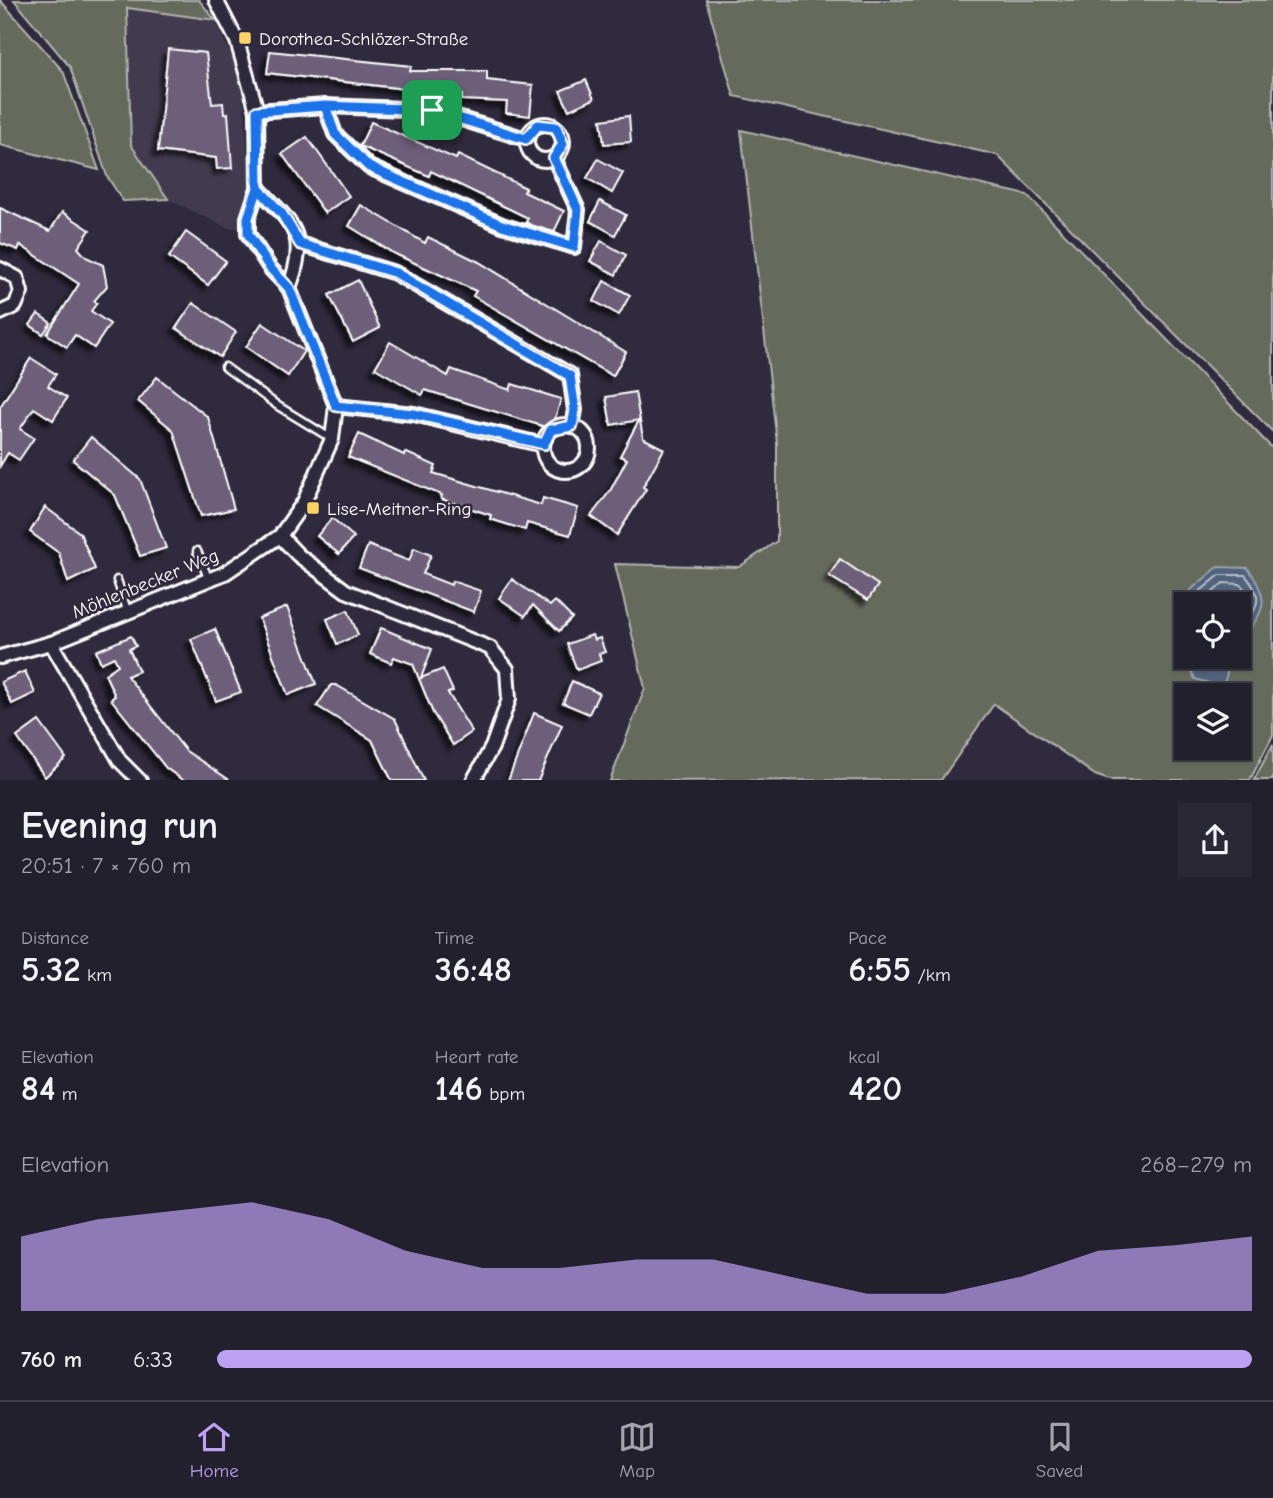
<!DOCTYPE html>
<html lang="en">
<head>
<meta charset="utf-8">
<style>
	:root { --surface:#23202e; --page:#2b2836; --text:#f1f3f6; --muted:#a3a3aa; --line:#403e4a; --accent:#bca0f2 }
	body { margin:0; font-family:"Comic Neue",sans-serif; background:var(--page); color:var(--text); height:100vh; display:flex; flex-direction:column; font-size:26px; white-space:nowrap }
	* { box-sizing:border-box; margin:0 }
	p { font-size:23px; color:var(--muted) }
	.icon { flex:none; width:38px; height:38px; fill:none; stroke:currentColor; stroke-width:2; stroke-linecap:round; stroke-linejoin:round }
	.map { position:relative; height:780px; overflow:hidden }
	.details { display:flex; flex-direction:column; background:var(--surface); flex:1 }
	.details>* { flex:none }
	.buttons { position:absolute; left:1174px; top:592px; display:grid; gap:14px }
	.buttons a { display:grid; place-items:center; width:77px; height:77px; border-radius:0px; background:var(--surface); box-shadow:0 2px 5px #0004,0 0 0 2px var(--line); font-size:35px }
	.pin { position:absolute; display:grid; place-items:center; width:60px; height:60px; color:#fff; margin:-30px; border-radius:14px; box-shadow:0 4px 10px #0006 }
	.round { display:grid; place-items:center; flex:none; width:74px; height:74px; border-radius:0px; background:var(--page) }
	.overview { display:flex; align-items:center; justify-content:space-between; height:119px; padding:0 21px }
	h1 { font-size:38px; font-weight:800; line-height:52px }
	.stats { display:grid; grid-template-columns:repeat(3,1fr); gap:10px; height:119px; padding:7px 21px }
	.stats div { display:grid; align-content:center }
	.stats b { font-size:35px; font-weight:800 }
	.stats small { font-size:19px; font-weight:400 }
	.stats p { font-size:19px }
	.chart { height:196px; padding:14px 21px }
	.chart p { display:flex; justify-content:space-between }
	.chart svg { width:100%; height:126px; margin-top:7px; fill:var(--accent); opacity:.7 }
	ul { padding:0 21px; list-style:none; font-size:23px }
	li { display:grid; grid-template-columns:112px 84px 1fr; align-items:center; height:52px }
	li i { height:18px; border-radius:9px; background:var(--accent) }
	.tab-bar { display:flex; justify-content:space-around; align-items:center; height:98px; border-top:2px solid var(--line); background:var(--surface); font-size:19px; color:var(--muted) }
	.tab-bar a { display:grid; justify-items:center; gap:4px }
	.tab-bar .on { color:var(--accent) }
	.map>svg:first-child { display:block }
	.built { fill:#423a4f }
	.green { fill:#666a5d; stroke:#b2b4ae; stroke-width:2; fill-rule:evenodd }
	.water { fill:#51627c; stroke:#97a1b0; stroke-width:2 }
	.lines { fill:none; stroke-linecap:round; stroke-linejoin:round }
	.shore { stroke:#b9c0cb; stroke-width:2 }
	.building { fill:#6d5e79; stroke:#fff; stroke-width:2; filter:url(#shadow) }
	.service-casing { stroke:#fff; stroke-width:11 }
	.minor-casing { stroke:#fff; stroke-width:18 }
	.service { stroke:#2f2a3d; stroke-width:6 }
	.minor { stroke:#2f2a3d; stroke-width:12 }
	.route-casing { stroke:#fff; stroke-width:14 }
	.route { stroke:#1a73e8; stroke-width:9 }
	.poi-dot { fill:#ffd166; stroke:#2f2a3d; stroke-width:2.5 }
	.labels { text-anchor:middle; stroke-width:5; stroke-linejoin:round; paint-order:stroke }
	.poi-label { font-size:19px; fill:#fff; stroke:#2f2a3d; text-anchor:start }
	.street-label { font-size:19px; fill:#fff; stroke:#2f2a3d }
</style>
</head>
<body>
<div class="map">
<svg width="1273" height="781" viewBox="0 0 1273 781">
	<defs>
		<filter id="shadow"><feDropShadow dx="-5" dy="5" stdDeviation="2" flood-color="#0009"/></filter>
	</defs>
	<rect width="100%" height="100%" fill="#2f2a3d"/>
	<filter id="ink" filterUnits="userSpaceOnUse"><feTurbulence type="fractalNoise" baseFrequency=".0143" numOctaves="2"/><feDisplacementMap in="SourceGraphic" scale="14" xChannelSelector="R" yChannelSelector="G"/><feConvolveMatrix kernelMatrix="1 2 1 2 8 2 1 2 1" color-interpolation-filters="sRGB"/></filter>
	<g filter="url(#ink)">
		<path class="built" d="M127 7 215 20 242 80 249 176 245 228H227L168 199 131 145Z"/>
		<g class="green">
			<path d="M0 0 63 71 99 170 0 145Z"/>
			<path d="M14 0H199L215 20 127 8 131 145 168 199 123 201 107 176 70 67Z"/>
			<path d="M706 0H1273V432L997 155 734 96Z"/>
			<path d="M741 130 1027 195 1273 449V735L1250 780H1109L1095 775 994 704 941 780 610 781 645 688 615 564 739 567 777 541V443ZM1186 604H1239V656H1186ZM1186 695H1239V747H1186Z"/>
			<path d="M1273 744V780H1254Z"/>
		</g>
		<path class="water" d="M1218 567 1248 568C1273 605 1263 610 1239 644V604H1186V656H1232L1223 687 1195 679 1178 639 1186 594Z"/>
		<g class="lines">
			<g class="shore">
				<path d="M1191 604 1193 597 1220 575H1245C1267 601 1256 608 1239 632"/>
				<path d="M1200 604 1223 583 1240 584C1253 597 1249 603 1239 617"/>
			</g>
		</g>
		<g class="building">
			<path d="M168 49 206 53 212 104 223 103 224 114 228 113 232 168 217 169 216 158 158 151Z"/>
			<path d="M270 51 411 66 410 71H487V80L533 85 530 116 506 113 507 102 462 100V95L422 93V91L267 73Z"/>
			<path d="M586 80 594 99 569 110 560 91Z"/>
			<path d="M629 116 631 142 604 144 601 120Z"/>
			<path d="M371 122 456 159 458 155 526 188 524 192 564 211 554 232 531 225 526 222 528 218 431 171 429 176 360 146Z"/>
			<path d="M307 137 349 196 325 213 282 154Z"/>
			<path d="M598 159 623 173 612 193 587 178Z"/>
			<path d="M600 201 626 215 615 235 590 221Z"/>
			<path d="M361 205 425 243 428 237 479 262 626 352 613 376 473 296 476 291 393 253 349 226Z"/>
			<path d="M0 208 50 231 62 212 90 230 78 248 86 257 103 265 107 286 94 301 97 303 91 311 110 324 94 348 75 335 67 347 47 334 79 284 20 245 18 250 0 243Z"/>
			<path d="M186 232 226 261 208 285 169 257Z"/>
			<path d="M601 241 626 255 616 275 590 261Z"/>
			<path d="M358 280 380 328 353 342 329 295Z"/>
			<path d="M604 281 630 295 619 315 594 301Z"/>
			<path d="M193 303 236 332 220 357 176 328Z"/>
			<path d="M38 314 51 323 43 334 30 325Z"/>
			<path d="M262 323 304 351 288 376 246 347Z"/>
			<path d="M390 342 448 376 451 369 510 390 512 384 561 399 552 429 425 390 422 395 375 368Z"/>
			<path d="M31 358 56 374 48 386 67 398 53 420 34 408 20 429 34 438 19 460 8 453 0 466V407Z"/>
			<path d="M157 377 208 417 234 509 201 516 173 430 138 401Z"/>
			<path d="M635 392 643 438 664 449 643 487 646 489 617 535 591 516 610 491 627 459 620 456 639 420 611 425 606 397Z"/>
			<path d="M359 434 404 455 405 452 436 466 433 473 541 505 543 498 578 508 570 535 527 523 525 530 490 519 491 515 441 499 442 495 348 457Z"/>
			<path d="M91 437 140 479 166 548 140 556 115 495 73 460Z"/>
			<path d="M45 507 80 533 95 569 68 582 59 553 30 532Z"/>
			<path d="M332 518 354 537 339 554 317 536Z"/>
			<path d="M368 545 409 561 414 548 431 555 423 574 451 585 452 581 481 591 474 612 359 568Z"/>
			<path d="M840 559 878 585 868 600 829 576Z"/>
			<path d="M512 579 550 606 555 601 572 618 559 631 533 605 525 616 499 598Z"/>
			<path d="M287 607 316 684 288 695 259 618Z"/>
			<path d="M348 610 358 635 337 644 327 619Z"/>
			<path d="M381 628 432 649 421 678 443 669 453 691 448 693 472 732 453 745 433 713 413 664 394 657 391 663 370 654Z"/>
			<path d="M215 629 241 692 216 701 191 639Z"/>
			<path d="M592 635 594 640 600 638 605 652 599 654 601 661 577 670 567 644Z"/>
			<path d="M131 636 136 646 129 649 139 671 127 676 186 751 231 781H184L166 768 111 699 115 696 105 674 118 665 114 657 101 663 96 651Z"/>
			<path d="M25 671 35 693 12 704 1 682Z"/>
			<path d="M572 681 599 693 589 714 563 703Z"/>
			<path d="M331 685H336L395 719 424 781H392L372 740 317 706Z"/>
			<path d="M534 713 562 725 538 781H508Z"/>
			<path d="M39 721 66 758 45 777 17 737Z"/>
		</g>
		<g class="lines">
			<g class="service-casing">
				<g id="service">
					<path d="M225 367 278 406 332 439"/>
					<path d="M197 551 209 580"/>
					<path d="M117 580 127 610"/>
				</g>
			</g>
			<g class="minor-casing">
				<g id="minor">
					<path d="M325 106 335 134 369 167 502 225 574 247 578 210 554 158"/>
					<path d="M257 111 325 106 432 110 526 139"/>
					<circle cx="545" cy="142" r="18"/>
					<path d="M258 188C294 226 309 234 289 288"/>
					<path d="M300 244 395 273 570 375 575 410 572 426"/>
					<path d="M0 269 17 278 21 292 15 306 0 313"/>
					<path d="M336 406 414 414 543 445"/>
					<circle cx="566" cy="448" r="23"/>
					<path d="M280 536 298 555 346 591 490 648 507 669 509 699 492 747 473 781"/>
					<path d="M51 643 120 761 140 781"/>
					<path d="M0 657 51 643 225 573 280 536 304 502 332 439 336 406 289 288 270 268 248 234V218L258 188 257 111 237 41 216 0"/>
				</g>
			</g>
			<use href="#service" class="service"/>
			<use href="#minor" class="minor"/>
		</g>
	</g>
	<g class="lines" filter="url(#ink)">
		<g class="route-casing">
			<path id="route" d="M432 110 325 106 257 111 258 188 248 218V234L270 268 289 288 336 406 414 414 544 444 551 430 572 426 575 410 570 376 396 273 300 244 282 214 258 188 257 111 325 106 335 134 369 167 502 225 574 247 578 210 554 158 563 144 556 127 538 125 526 139 432 110"/>
		</g>
		<use href="#route" class="route"/>
	</g>
	<g class="poi-dot">
		<rect x="238" y="31" width="14" height="14" rx="3.5"/>
		<rect x="306" y="501" width="14" height="14" rx="3.5"/>
	</g>
	<g class="labels">
		<g class="poi-label">
			<text x="259" y="45">Dorothea-Schlözer-Straße</text>
			<text x="327" y="515">Lise-Meitner-Ring</text>
		</g>
		<g class="street-label">
			<text transform="translate(145 583) rotate(-22)" y="7">Möhlenbecker Weg</text>
		</g>
	</g>
</svg>
<div class="buttons">
<a><svg class="icon" aria-label="locate" viewBox="0 0 24 24"><circle cx="12" cy="12" r="6"/><path d="M12 2v4M12 18v4M2 12h4M18 12h4"/></svg></a>
<a><svg class="icon" aria-label="layers" viewBox="0 0 24 24"><path d="M12 4l9 5-9 5-9-5zM3 14l9 5 9-5"/></svg></a>
</div>
<div class="pin" style="left:432px;top:110px;background:#1e9e55"><svg class="icon" aria-label="arrive" viewBox="0 0 24 24"><path d="M6 21V4h12l-3 4 3 4H6"/></svg></div>
</div>
<section class="details">
<div class="overview"><div><h1>Evening run</h1><p>20:51 · 7 × 760 m</p></div><a class="round"><svg class="icon" aria-label="share" viewBox="0 0 24 24"><path d="M12 15V3M7 8l5-5 5 5M5 13v7h14v-7"/></svg></a></div>
<div class="stats">
<div><p>Distance</p><b>5.32<small> km</small></b></div>
<div><p>Time</p><b>36:48</b></div>
<div><p>Pace</p><b>6:55<small> /km</small></b></div>
</div>
<div class="stats">
<div><p>Elevation</p><b>84<small> m</small></b></div>
<div><p>Heart rate</p><b>146<small> bpm</small></b></div>
<div><p>kcal</p><b>420</b></div>
</div>
<div class="chart"><p><span>Elevation</span>268–279 m</p>
<svg viewBox="0 0 160 44" preserveAspectRatio="none"><path d="M0 44V18L10 12L20 9L30 6L40 12L50 23L60 29L70 29L80 26L90 26L100 32L110 38L120 38L130 32L140 23L150 21L160 18V44z"/></svg>
</div>
<ul>
<li><b>760 m</b>6:33<i style="width:100%"></i></li>
</ul>
</section>
<nav class="tab-bar">
<a class="on"><svg class="icon" aria-label="home" viewBox="0 0 24 24"><path d="M3 11l9-7 9 7M6 9v11h12V9"/></svg>Home</a>
<a><svg class="icon" aria-label="map" viewBox="0 0 24 24"><path d="M3 6l6-2 6 2 6-2v14l-6 2-6-2-6 2zM9 4v14M15 6v14"/></svg>Map</a>
<a><svg class="icon" aria-label="saved" viewBox="0 0 24 24"><path d="M7 4h10v16l-5-4-5 4z"/></svg>Saved</a>
</nav>
</body>
</html>
